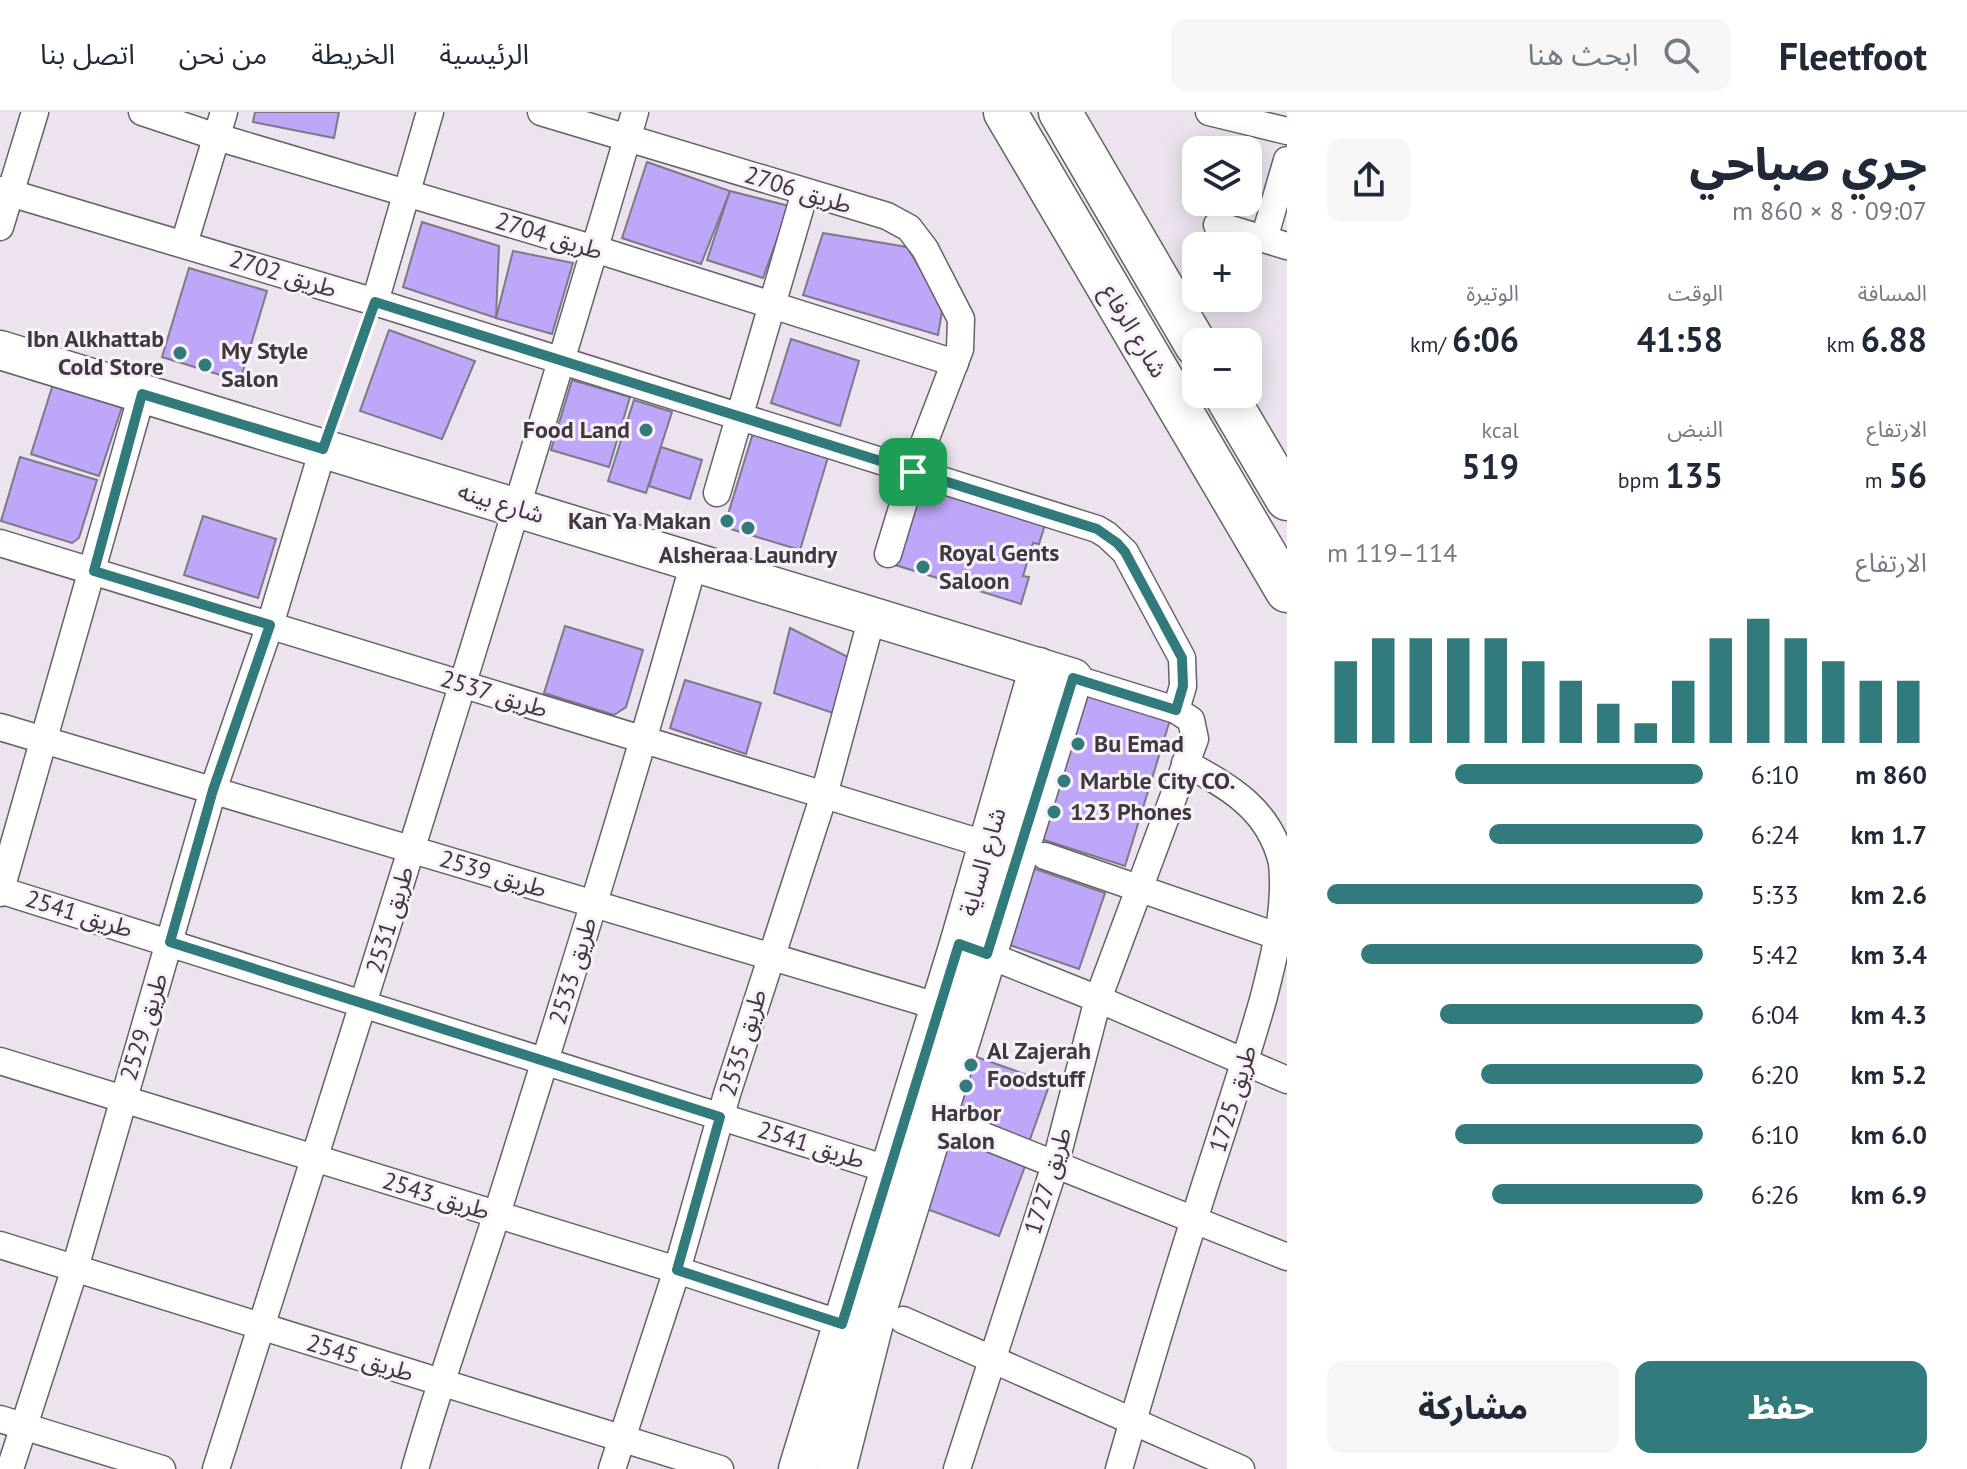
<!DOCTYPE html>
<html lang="ar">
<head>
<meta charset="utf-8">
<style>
	:root { --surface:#fff; --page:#f6f6f7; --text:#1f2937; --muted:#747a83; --line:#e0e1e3; --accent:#317b7c }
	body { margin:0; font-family:"PT Sans","Noto Sans Arabic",sans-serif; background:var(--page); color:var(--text); direction:rtl; height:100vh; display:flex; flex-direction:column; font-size:30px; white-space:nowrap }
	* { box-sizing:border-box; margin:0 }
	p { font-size:26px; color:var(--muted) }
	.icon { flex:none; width:44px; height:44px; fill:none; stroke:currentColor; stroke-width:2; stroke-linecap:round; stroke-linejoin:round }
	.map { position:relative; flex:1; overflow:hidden; direction:ltr }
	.side { display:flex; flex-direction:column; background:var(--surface); width:680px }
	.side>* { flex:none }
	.fabs { position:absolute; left:1182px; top:24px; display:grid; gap:16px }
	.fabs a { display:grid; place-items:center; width:80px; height:80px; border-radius:16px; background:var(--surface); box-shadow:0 4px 20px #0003; font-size:40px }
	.pin { position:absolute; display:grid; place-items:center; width:68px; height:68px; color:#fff; margin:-34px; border-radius:16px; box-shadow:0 4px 12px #0006 }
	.round { display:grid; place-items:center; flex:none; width:84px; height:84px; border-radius:16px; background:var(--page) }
	.overview { display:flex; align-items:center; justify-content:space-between; height:136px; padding:0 40px }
	h1 { font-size:44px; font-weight:800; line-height:60px }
	.figures { display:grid; grid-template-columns:repeat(3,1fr); gap:12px; height:136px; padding:8px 40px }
	.figures div { display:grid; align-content:center }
	.figures b { font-size:34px; font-weight:800 }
	.figures small { font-size:22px; font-weight:400 }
	.figures p { font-size:22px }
	.chart { height:224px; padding:16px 40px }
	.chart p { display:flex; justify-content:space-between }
	.chart svg { width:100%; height:144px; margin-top:8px; stroke:var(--accent); stroke-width:6 }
	.cta { display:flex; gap:16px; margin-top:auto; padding:16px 40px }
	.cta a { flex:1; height:92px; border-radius:16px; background:var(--accent); color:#fff; font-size:32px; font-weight:800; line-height:92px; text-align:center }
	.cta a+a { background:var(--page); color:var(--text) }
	ul { padding:0 40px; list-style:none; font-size:26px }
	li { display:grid; grid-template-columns:128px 96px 1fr; align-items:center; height:60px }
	li i { height:20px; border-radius:10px; background:var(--accent) }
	header { display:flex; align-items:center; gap:48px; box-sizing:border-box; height:112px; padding:0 40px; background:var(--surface); border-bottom:2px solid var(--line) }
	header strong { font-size:38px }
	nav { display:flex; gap:44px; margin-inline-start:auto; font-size:28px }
	.search { width:560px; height:72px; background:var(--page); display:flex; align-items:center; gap:20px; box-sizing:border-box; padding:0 28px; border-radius:16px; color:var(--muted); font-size:30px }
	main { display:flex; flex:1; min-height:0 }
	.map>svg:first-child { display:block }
	.building { fill:#bea7f9; stroke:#7c7985; stroke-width:2 }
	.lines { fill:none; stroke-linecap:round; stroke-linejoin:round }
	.street-casing { stroke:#686069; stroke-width:29 }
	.secondary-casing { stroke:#686069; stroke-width:41 }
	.primary-casing { stroke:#686069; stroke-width:45 }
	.path { stroke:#99939a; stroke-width:5; stroke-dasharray:4 4; stroke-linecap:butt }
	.street { stroke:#fff; stroke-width:26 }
	.secondary { stroke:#fff; stroke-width:38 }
	.primary { stroke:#fff; stroke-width:42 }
	.route-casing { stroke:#fff; stroke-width:16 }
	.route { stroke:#317b7c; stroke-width:10 }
	.poi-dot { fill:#317b7c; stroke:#faf0fb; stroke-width:3 }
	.labels { text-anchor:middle; stroke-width:6; stroke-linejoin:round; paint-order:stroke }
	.street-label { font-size:24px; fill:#3d393d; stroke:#faf0fb }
	.poi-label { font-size:24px; font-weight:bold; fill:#3d393d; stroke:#faf0fb; text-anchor:start }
</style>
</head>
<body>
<header>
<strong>Fleetfoot</strong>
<div class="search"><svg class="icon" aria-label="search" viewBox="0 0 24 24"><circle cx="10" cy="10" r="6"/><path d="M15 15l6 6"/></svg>ابحث هنا</div>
<nav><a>الرئيسية</a><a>الخريطة</a><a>من نحن</a><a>اتصل بنا</a></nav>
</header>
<main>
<section class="side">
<div class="overview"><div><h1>جري صباحي</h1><p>09:07 · 8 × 860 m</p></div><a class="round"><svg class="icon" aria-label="share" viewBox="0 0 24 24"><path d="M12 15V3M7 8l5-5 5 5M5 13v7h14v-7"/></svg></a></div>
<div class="figures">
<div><p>المسافة</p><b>6.88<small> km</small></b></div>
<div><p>الوقت</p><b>41:58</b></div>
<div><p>الوتيرة</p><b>6:06<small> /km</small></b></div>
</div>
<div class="figures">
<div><p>الارتفاع</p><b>56<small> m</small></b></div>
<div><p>النبض</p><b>135<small> bpm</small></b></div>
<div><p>kcal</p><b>519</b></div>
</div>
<div class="chart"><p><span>الارتفاع</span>114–119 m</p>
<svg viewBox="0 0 160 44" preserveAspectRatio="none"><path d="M5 44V19M15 44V12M25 44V12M35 44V12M45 44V12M55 44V19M65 44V25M75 44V32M85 44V38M95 44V25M105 44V12M115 44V6M125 44V12M135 44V19M145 44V25M155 44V25"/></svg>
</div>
<ul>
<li><b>860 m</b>6:10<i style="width:66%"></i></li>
<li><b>1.7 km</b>6:24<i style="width:57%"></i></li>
<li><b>2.6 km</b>5:33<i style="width:100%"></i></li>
<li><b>3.4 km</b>5:42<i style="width:91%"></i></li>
<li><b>4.3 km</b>6:04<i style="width:70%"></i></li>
<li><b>5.2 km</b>6:20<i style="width:59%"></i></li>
<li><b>6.0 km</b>6:10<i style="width:66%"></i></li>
<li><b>6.9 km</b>6:26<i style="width:56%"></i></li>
</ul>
<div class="cta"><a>حفظ</a><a>مشاركة</a></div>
</section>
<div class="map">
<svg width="1287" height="1357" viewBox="0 0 1287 1357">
	<rect width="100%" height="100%" fill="#ece3ee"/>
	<g class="building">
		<path d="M255 0H339L334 26 253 10Z"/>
		<path d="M647 50 730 79 701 152 622 126Z"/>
		<path d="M730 79 789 94 763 166 707 148Z"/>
		<path d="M422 110 499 134 496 206 403 175Z"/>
		<path d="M823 121 907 135 943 194 938 223 803 183Z"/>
		<path d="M513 139 573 151 552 222 496 206Z"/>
		<path d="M189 156 267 179 240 269 162 245Z"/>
		<path d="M389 218 475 249 442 327 360 299Z"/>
		<path d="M791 227 859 249 840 314 771 291Z"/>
		<path d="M572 268 630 285 609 355 551 338Z"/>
		<path d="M54 269 123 292 99 364 31 342Z"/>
		<path d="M634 288 672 300 646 381 608 369Z"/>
		<path d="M754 318 829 342 800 438 724 415Z"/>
		<path d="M661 335 702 348 690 387 649 374Z"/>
		<path d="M20 345 97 368 79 426 72 431 1 409Z"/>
		<path d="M919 366 1047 406 1039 432 1033 431 1023 464 1029 465 1021 492 892 452Z"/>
		<path d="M203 404 276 427 258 486 184 463Z"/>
		<path d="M565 514 643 538 626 595 614 603 544 581Z"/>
		<path d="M790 516 850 546 833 601 774 581Z"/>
		<path d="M685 568 761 591 746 642 670 616Z"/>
		<path d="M1086 581 1170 608 1125 754 1041 727Z"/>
		<path d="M1024 753 1105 781 1079 857 998 829Z"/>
		<path d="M968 942 1050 971 1028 1033 947 1004Z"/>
		<path d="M945 1014 1028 1046 999 1124 916 1093Z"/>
	</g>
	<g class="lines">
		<g class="street-casing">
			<g id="street">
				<path d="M142 0 217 25 595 137 955 251"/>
				<path d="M541 0 887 104 909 116 925 137 961 207 960 237 913 360 888 442"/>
				<path d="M1209 0 1287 19"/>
				<path d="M0 78 375 190 1097 417 1107 423 1125 440 1182 546 1183 574 1176 598"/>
				<path d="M1217 113 1287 134"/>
				<path d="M0 115 35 0"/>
				<path d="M1264 127 1287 48"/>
				<path d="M184 132 224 0"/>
				<path d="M375 190 430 0"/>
				<path d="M717 381 805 80"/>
				<path d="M0 431 988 733"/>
				<path d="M0 615 940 895"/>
				<path d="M1045 744 1280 825"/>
				<path d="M0 778C297 869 593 965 890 1058"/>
				<path d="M0 781 142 282"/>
				<path d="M973 837 1098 887 1287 968"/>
				<path d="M0 949 677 1158 857 1217"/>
				<path d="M954 1012 1287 1145"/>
				<path d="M0 1133 720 1357"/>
				<path d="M903 1208 1241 1357"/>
				<path d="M0 1307 162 1357"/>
				<path d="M10 1357 75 1156 213 678 270 513 323 337"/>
				<path d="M216 1357C359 906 502 454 635 0"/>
				<path d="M415 1357C440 1268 472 1181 500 1092 567 879 634 666 694 450"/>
				<path d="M612 1357 677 1158 727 982 824 683 872 505"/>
				<path d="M957 1357 1055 1053 1098 887 1195 627 1191 608 1176 598 1073 566"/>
				<path d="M1119 1357C1143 1274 1168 1190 1194 1108 1217 1034 1242 962 1263 888 1274 845 1287 796 1282 751 1270 698 1230 675 1185 651"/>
			</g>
		</g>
		<g class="secondary-casing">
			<g id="secondary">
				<path d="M0 238 1073 566 877 1199 837 1357"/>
				<path d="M798 1357 959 832 1039 555"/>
			</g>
		</g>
		<g class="primary-casing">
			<g id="primary">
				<path d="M1005 0 1287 479"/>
				<path d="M1060 0 1196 233"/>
				<path d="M1225 282 1287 387"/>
			</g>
		</g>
		<path class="path" d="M334 306 367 213"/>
		<use href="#street" class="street"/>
		<use href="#secondary" class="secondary"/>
		<use href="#primary" class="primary"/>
	</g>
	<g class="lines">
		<g class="route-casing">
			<path id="route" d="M375 190 1097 417 1117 431 1125 440 1182 546 1183 574 1176 598 1073 566 987 842 959 832 842 1212 677 1158 720 1005 170 830 213 678 270 513 94 459 142 282 323 337Z"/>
		</g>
		<use href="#route" class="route"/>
	</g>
	<g class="poi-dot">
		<circle cx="180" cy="241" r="8"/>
		<circle cx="205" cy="253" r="8"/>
		<circle cx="646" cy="318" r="8"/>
		<circle cx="727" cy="409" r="8"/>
		<circle cx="748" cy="416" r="8"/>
		<circle cx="923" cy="455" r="8"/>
		<circle cx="1078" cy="632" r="8"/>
		<circle cx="1064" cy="669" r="8"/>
		<circle cx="1054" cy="700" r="8"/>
		<circle cx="971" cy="953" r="8"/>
		<circle cx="966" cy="974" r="8"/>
	</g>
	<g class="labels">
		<g class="street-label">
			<text transform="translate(798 78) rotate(17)" y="8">طريق 2706</text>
			<text transform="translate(549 124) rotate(17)" y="8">طريق 2704</text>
			<text transform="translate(283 162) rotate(17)" y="8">طريق 2702</text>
			<text transform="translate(1134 219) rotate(59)" y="8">شارع الرفاع</text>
			<text transform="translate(501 391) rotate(17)" y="8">شارع بينه</text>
			<text transform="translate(494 582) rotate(17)" y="8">طريق 2537</text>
			<text transform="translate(983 750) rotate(-74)" y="8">شارع الساية</text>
			<text transform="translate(493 762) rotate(17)" y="8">طريق 2539</text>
			<text transform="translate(79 802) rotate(17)" y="8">طريق 2541</text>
			<text transform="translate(390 808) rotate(-73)" y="8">طريق 2531</text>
			<text transform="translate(573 859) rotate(-73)" y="8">طريق 2533</text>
			<text transform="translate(144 915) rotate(-73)" y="8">طريق 2529</text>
			<text transform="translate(743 931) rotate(-73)" y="8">طريق 2535</text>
			<text transform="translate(1233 987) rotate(-73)" y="8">طريق 1725</text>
			<text transform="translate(811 1033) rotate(17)" y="8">طريق 2541</text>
			<text transform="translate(1048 1069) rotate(-73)" y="8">طريق 1727</text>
			<text transform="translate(436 1084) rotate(17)" y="8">طريق 2543</text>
			<text transform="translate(360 1246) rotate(17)" y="8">طريق 2545</text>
		</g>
		<g class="poi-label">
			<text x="164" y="235" text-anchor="end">Ibn Alkhattab<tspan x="164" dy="28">Cold Store</tspan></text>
			<text x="221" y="247">My Style<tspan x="221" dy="28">Salon</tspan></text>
			<text x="630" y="326" text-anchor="end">Food Land</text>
			<text x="711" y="417" text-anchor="end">Kan Ya Makan</text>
			<text x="939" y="449">Royal Gents<tspan x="939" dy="28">Saloon</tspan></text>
			<text x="748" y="451" text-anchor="middle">Alsheraa Laundry</text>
			<text x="1094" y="640">Bu Emad</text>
			<text x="1080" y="677">Marble City CO.</text>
			<text x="1070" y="708">123 Phones</text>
			<text x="987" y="947">Al Zajerah<tspan x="987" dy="28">Foodstuff</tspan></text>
			<text x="966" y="1009" text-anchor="middle">Harbor<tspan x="966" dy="28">Salon</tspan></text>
		</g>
	</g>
</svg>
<div class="fabs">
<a><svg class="icon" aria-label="layers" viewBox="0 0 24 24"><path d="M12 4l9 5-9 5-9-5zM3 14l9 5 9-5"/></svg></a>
<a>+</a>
<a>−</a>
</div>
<div class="pin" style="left:913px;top:360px;background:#1e9e55"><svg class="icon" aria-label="arrive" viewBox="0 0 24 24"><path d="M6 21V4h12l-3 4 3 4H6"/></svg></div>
</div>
</main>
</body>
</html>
